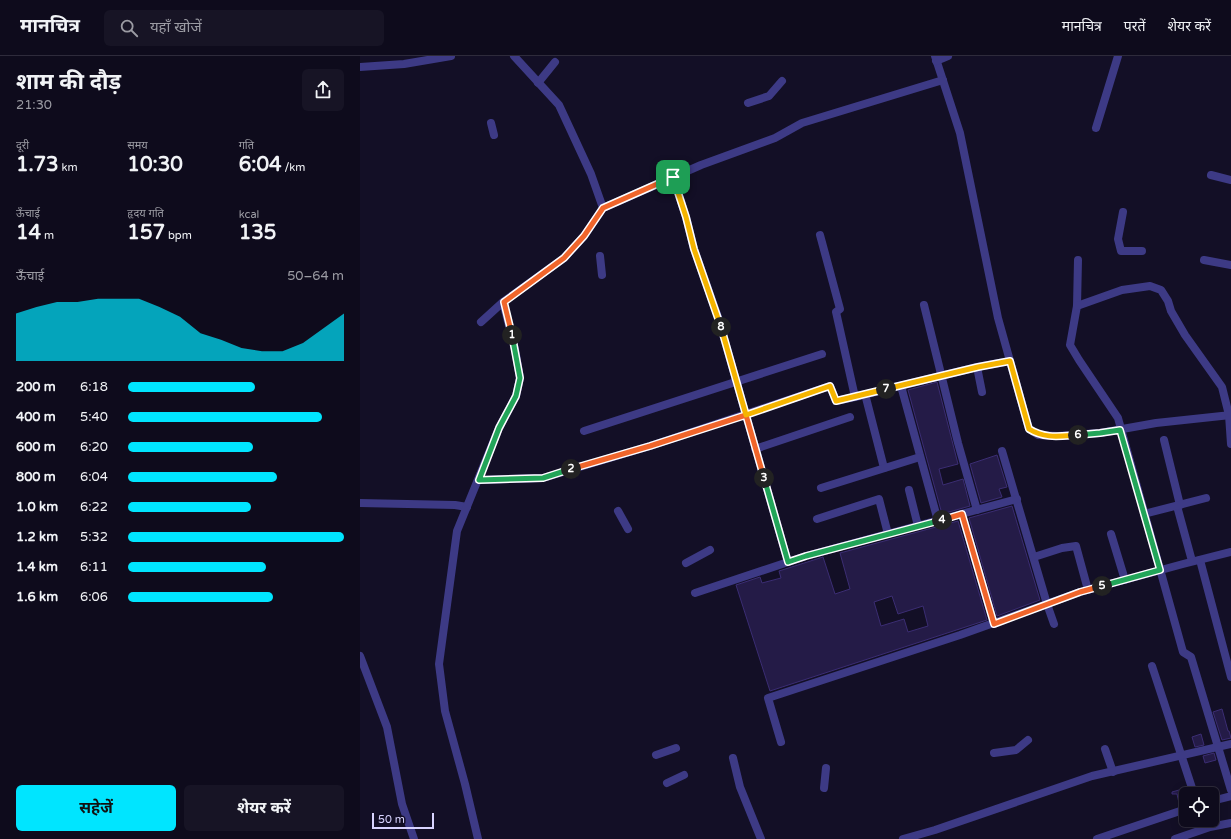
<!DOCTYPE html>
<html lang="hi">
<head>
<meta charset="utf-8">
<style>
	:root { --surface:#0e0b1c; --page:#171425; --text:#f1f3f6; --muted:#9b9ba3; --line:#2e2b3b; --accent:#00e5ff }
	body { margin:0; font-family:"Varela Round","Noto Sans Devanagari",sans-serif; background:var(--page); color:var(--text); height:100vh; display:flex; flex-direction:column; font-size:15px; white-space:nowrap }
	* { box-sizing:border-box; margin:0 }
	p { font-size:13px; color:var(--muted) }
	.icon { flex:none; width:22px; height:22px; fill:none; stroke:currentColor; stroke-width:2; stroke-linecap:round; stroke-linejoin:round }
	.map { position:relative; flex:1; overflow:hidden }
	.drawer { display:flex; flex-direction:column; background:var(--surface); width:360px }
	.drawer>* { flex:none }
	.tools { position:absolute; left:819px; top:731px; display:grid; gap:8px }
	.tools a { display:grid; place-items:center; width:40px; height:40px; border-radius:6px; background:var(--surface); box-shadow:0 2px 10px #0003,0 0 0 1px var(--line); font-size:20px }
	.scale { position:absolute; left:12px; bottom:10px; width:62px; box-sizing:border-box; padding-left:4px; border:2px solid #d9d4ff; border-top:0; font-size:11px; line-height:14px; white-space:nowrap; color:#d9d4ff; -webkit-text-stroke:3px #130f26; paint-order:stroke }
	.pin { position:absolute; display:grid; place-items:center; width:34px; height:34px; color:#fff; margin:-17px; border-radius:8px; box-shadow:0 2px 6px #0006 }
	.km { position:absolute; width:20px; height:20px; margin:-10px; border-radius:50%; background:#222; color:#fff; font-size:11px; line-height:20px; text-align:center }
	.round { display:grid; place-items:center; flex:none; width:42px; height:42px; border-radius:6px; background:var(--page) }
	.overview { display:flex; align-items:center; justify-content:space-between; height:68px; padding:0 16px }
	h1 { font-size:22px; font-weight:700; line-height:30px }
	.stats { display:grid; grid-template-columns:repeat(3,1fr); gap:6px; height:68px; padding:4px 16px }
	.stats div { display:grid; align-content:center }
	.stats b { font-size:20px; font-weight:700 }
	.stats small { font-size:11px; font-weight:400 }
	.stats p { font-size:11px }
	.chart { height:112px; padding:8px 16px }
	.chart p { display:flex; justify-content:space-between }
	.chart svg { width:100%; height:72px; margin-top:4px; fill:var(--accent); opacity:.7 }
	.action { display:flex; gap:8px; margin-top:auto; padding:8px 16px }
	.action a { flex:1; height:46px; border-radius:6px; background:var(--accent); color:#111; font-size:16px; font-weight:700; line-height:46px; text-align:center }
	.action a+a { background:var(--page); color:var(--text) }
	ul { padding:0 16px; list-style:none; font-size:13px }
	li { display:grid; grid-template-columns:64px 48px 1fr; align-items:center; height:30px }
	li i { height:10px; border-radius:5px; background:var(--accent) }
	header { display:flex; align-items:center; gap:24px; box-sizing:border-box; height:56px; padding:0 20px; background:var(--surface); border-bottom:1px solid var(--line) }
	header strong { font-size:19px }
	nav { display:flex; gap:22px; margin-inline-start:auto; font-size:14px }
	.search { width:280px; height:36px; background:var(--page); display:flex; align-items:center; gap:10px; box-sizing:border-box; padding:0 14px; border-radius:6px; color:var(--muted); font-size:15px }
	main { display:flex; flex:1; min-height:0 }
	.map>svg:first-child { display:block }
	.building { fill:#241b47; stroke:#3b2d73; fill-rule:evenodd }
	.lines { fill:none; stroke-linecap:round; stroke-linejoin:round }
	.street { stroke:#3d3a85; stroke-width:8 }
	.split-1-casing { stroke:#fff; stroke-width:8 }
	.split-2-casing { stroke:#fff; stroke-width:8 }
	.split-3-casing { stroke:#fff; stroke-width:8 }
	.split-4-casing { stroke:#fff; stroke-width:8 }
	.split-5-casing { stroke:#fff; stroke-width:8 }
	.split-6-casing { stroke:#fff; stroke-width:8 }
	.split-7-casing { stroke:#fff; stroke-width:8 }
	.split-8-casing { stroke:#fff; stroke-width:8 }
	.split-9-casing { stroke:#fff; stroke-width:8 }
	.split-1 { stroke:#f0652b; stroke-width:5 }
	.split-2 { stroke:#22a559; stroke-width:5 }
	.split-3 { stroke:#f0652b; stroke-width:5 }
	.split-4 { stroke:#22a559; stroke-width:5 }
	.split-5 { stroke:#f0652b; stroke-width:5 }
	.split-6 { stroke:#22a559; stroke-width:5 }
	.split-7 { stroke:#f5b400; stroke-width:5 }
	.split-8 { stroke:#f5b400; stroke-width:5 }
	.split-9 { stroke:#f5b400; stroke-width:5 }
</style>
</head>
<body>
<header>
<strong>मानचित्र</strong>
<div class="search"><svg class="icon" aria-label="search" viewBox="0 0 24 24"><circle cx="10" cy="10" r="6"/><path d="M15 15l6 6"/></svg>यहाँ खोजें</div>
<nav><a>मानचित्र</a><a>परतें</a><a>शेयर करें</a></nav>
</header>
<main>
<section class="drawer">
<div class="overview"><div><h1>शाम की दौड़</h1><p>21:30</p></div><a class="round"><svg class="icon" aria-label="share" viewBox="0 0 24 24"><path d="M12 15V3M7 8l5-5 5 5M5 13v7h14v-7"/></svg></a></div>
<div class="stats">
<div><p>दूरी</p><b>1.73<small> km</small></b></div>
<div><p>समय</p><b>10:30</b></div>
<div><p>गति</p><b>6:04<small> /km</small></b></div>
</div>
<div class="stats">
<div><p>ऊँचाई</p><b>14<small> m</small></b></div>
<div><p>हृदय गति</p><b>157<small> bpm</small></b></div>
<div><p>kcal</p><b>135</b></div>
</div>
<div class="chart"><p><span>ऊँचाई</span>50–64 m</p>
<svg viewBox="0 0 160 44" preserveAspectRatio="none"><path d="M0 44V15L10 11L20 8L30 8L40 6L50 6L60 6L70 11L80 17L90 27L100 31L110 36L120 38L130 38L140 33L150 24L160 15V44z"/></svg>
</div>
<ul>
<li><b>200 m</b>6:18<i style="width:59%"></i></li>
<li><b>400 m</b>5:40<i style="width:90%"></i></li>
<li><b>600 m</b>6:20<i style="width:58%"></i></li>
<li><b>800 m</b>6:04<i style="width:69%"></i></li>
<li><b>1.0 km</b>6:22<i style="width:57%"></i></li>
<li><b>1.2 km</b>5:32<i style="width:100%"></i></li>
<li><b>1.4 km</b>6:11<i style="width:64%"></i></li>
<li><b>1.6 km</b>6:06<i style="width:67%"></i></li>
</ul>
<div class="action"><a>सहेजें</a><a>शेयर करें</a></div>
</section>
<div class="map">
<svg width="871" height="783" viewBox="0 0 871 783">
	<rect width="100%" height="100%" fill="#130f26"/>
	<g class="building">
		<path d="M577 326 598 408 579 413 583 429 603 423 610 450 582 458 548 334Z"/>
		<path d="M637 399 647 431 639 433 642 441 621 447 610 408Z"/>
		<path d="M652 450 680 544 637 560 609 462Z"/>
		<path d="M598 465 627 564 410 635 376 529 400 521 402 527 421 522 419 515 463 501 475 538 490 533 480 497ZM532 540 538 558 563 550 568 570 548 576 544 563 521 570 514 546Z"/>
		<path d="M862 653 868 675H869L871 682 862 684 853 656Z"/>
		<path d="M841 678 844 689 835 691 832 681Z"/>
		<path d="M854 697 856 704 845 707 843 700Z"/>
		<path d="M826 732 828 738H826V746L819 747 817 738H812V736Z"/>
	</g>
	<g class="lines">
		<g class="street">
			<path d="M154 0 199 49 231 118 243 152"/>
			<path d="M575 0 600 77 638 262 669 373 678 379 698 380 740 377 796 367 871 359"/>
			<path d="M576 5 588 0"/>
			<path d="M0 11 44 8 91 0"/>
			<path d="M178 27 195 6"/>
			<path d="M388 47 409 40 422 25"/>
			<path d="M131 67 134 79"/>
			<path d="M736 72 758 0"/>
			<path d="M851 119 871 124"/>
			<path d="M313 121 326 161 334 193 358 261 428 506"/>
			<path d="M763 156 758 183 761 195H782"/>
			<path d="M460 179 480 253 476 256 495 341 617 311 650 305"/>
			<path d="M240 200 242 219"/>
			<path d="M718 204 717 250 710 289 719 304 758 362 823 596 831 601 871 734"/>
			<path d="M844 204 871 209"/>
			<path d="M564 249 598 387 617 454"/>
			<path d="M717 250 762 234 790 230 801 234 808 245 811 255 825 279 862 331 869 359 871 388"/>
			<path d="M121 266 143 246"/>
			<path d="M617 311 622 336"/>
			<path d="M541 330 578 465"/>
			<path d="M505 338 524 412"/>
			<path d="M224 375 462 298"/>
			<path d="M804 384 820 449"/>
			<path d="M395 393 490 361"/>
			<path d="M642 395 687 548 694 568"/>
			<path d="M119 424 183 422 290 390 470 330 476 345 495 341"/>
			<path d="M461 432 560 401"/>
			<path d="M549 434 558 470"/>
			<path d="M0 447 95 449 107 451"/>
			<path d="M817 450 832 505"/>
			<path d="M258 455 268 473"/>
			<path d="M602 458 634 568"/>
			<path d="M784 458 846 442"/>
			<path d="M457 463 519 443 528 478"/>
			<path d="M751 478 765 524"/>
			<path d="M674 501 702 492 716 490 728 534"/>
			<path d="M840 504 871 621"/>
			<path d="M326 507 350 494"/>
			<path d="M335 537 446 500 657 443"/>
			<path d="M0 600 27 671 42 748 54 783"/>
			<path d="M792 610 834 738"/>
			<path d="M421 686 408 642 600 579 720 536 823 508 871 496"/>
			<path d="M745 693 753 716"/>
			<path d="M634 697 656 694 668 684"/>
			<path d="M296 699 316 692"/>
			<path d="M373 702 380 731 401 783"/>
			<path d="M307 727 324 719"/>
			<path d="M464 732 466 712"/>
			<path d="M852 745 871 740"/>
			<path d="M118 783 105 728 85 655 79 608 97 475 139 372 156 340 160 322 155 293 143 246 204 202 224 180 243 152 341 109 415 82 442 67 583 24"/>
			<path d="M543 783 575 774 732 720 871 688"/>
			<path d="M737 783 826 753"/>
			<path d="M815 783 850 771 871 767"/>
		</g>
	</g>
	<g class="lines">
		<g class="split-1-casing">
			<path id="split-1" d="M152 279 144 246 204 202 224 180 243 152 313 121"/>
		</g>
		<g class="split-2-casing">
			<path id="split-2" d="M152 279 160 322 156 340 139 372 119 424 183 422 211 413"/>
		</g>
		<g class="split-3-casing">
			<path id="split-3" d="M211 413 290 390 386 359 404 422"/>
		</g>
		<g class="split-4-casing">
			<path id="split-4" d="M404 422 428 506 446 500 582 464"/>
		</g>
		<g class="split-5-casing">
			<path id="split-5" d="M582 464 602 458 634 568 720 536 742 530"/>
		</g>
		<g class="split-6-casing">
			<path id="split-6" d="M718 379 740 377 760 374 800 514 742 530"/>
		</g>
		<g class="split-7-casing">
			<path id="split-7" d="M526 333 618 311 650 305 669 373C685 383 700 380 718 379"/>
		</g>
		<g class="split-8-casing">
			<path id="split-8" d="M361 271 386 359 470 330 476 345 526 333"/>
		</g>
		<g class="split-9-casing">
			<path id="split-9" d="M313 121 326 161 334 193 361 271"/>
		</g>
		<use href="#split-1" class="split-1"/>
		<use href="#split-2" class="split-2"/>
		<use href="#split-3" class="split-3"/>
		<use href="#split-4" class="split-4"/>
		<use href="#split-5" class="split-5"/>
		<use href="#split-6" class="split-6"/>
		<use href="#split-7" class="split-7"/>
		<use href="#split-8" class="split-8"/>
		<use href="#split-9" class="split-9"/>
	</g>
</svg>
<div class="tools">
<a><svg class="icon" aria-label="locate" viewBox="0 0 24 24"><circle cx="12" cy="12" r="6"/><path d="M12 2v4M12 18v4M2 12h4M18 12h4"/></svg></a>
</div>
<div class="scale">50 m</div>
<div class="pin" style="left:313px;top:121px;background:#1e9e55"><svg class="icon" aria-label="arrive" viewBox="0 0 24 24"><path d="M6 21V4h12l-3 4 3 4H6"/></svg></div>
<b class="km" style="left:152px;top:279px">1</b>
<b class="km" style="left:211px;top:413px">2</b>
<b class="km" style="left:404px;top:422px">3</b>
<b class="km" style="left:582px;top:464px">4</b>
<b class="km" style="left:742px;top:530px">5</b>
<b class="km" style="left:718px;top:379px">6</b>
<b class="km" style="left:526px;top:333px">7</b>
<b class="km" style="left:361px;top:271px">8</b>
</div>
</main>
</body>
</html>
